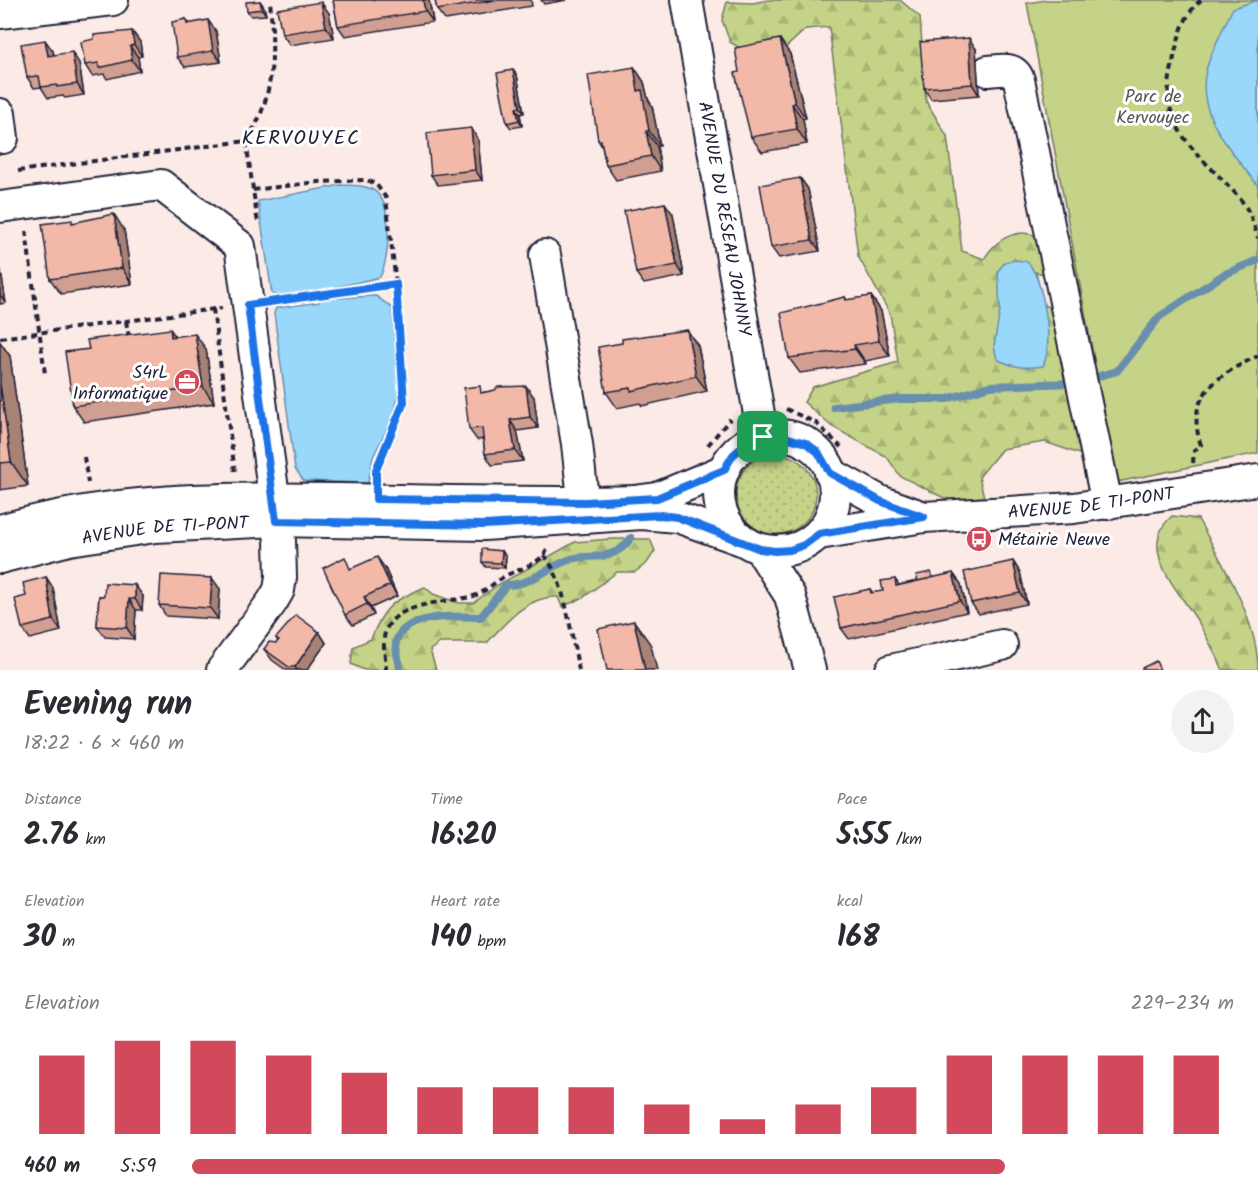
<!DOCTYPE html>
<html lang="en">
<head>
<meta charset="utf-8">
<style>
	:root { --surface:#fff; --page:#f2f2f3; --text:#2b2b33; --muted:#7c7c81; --accent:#d1495b }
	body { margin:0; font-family:Kalam,sans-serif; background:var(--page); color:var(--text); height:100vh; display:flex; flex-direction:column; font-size:22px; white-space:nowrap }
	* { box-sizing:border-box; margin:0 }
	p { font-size:20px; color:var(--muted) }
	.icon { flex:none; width:33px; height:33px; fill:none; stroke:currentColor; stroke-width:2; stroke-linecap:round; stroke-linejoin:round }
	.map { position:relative; height:670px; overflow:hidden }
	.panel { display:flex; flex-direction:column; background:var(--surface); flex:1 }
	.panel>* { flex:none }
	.pin { position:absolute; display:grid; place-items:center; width:51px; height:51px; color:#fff; margin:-26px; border-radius:12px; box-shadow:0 3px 9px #0006 }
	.round { display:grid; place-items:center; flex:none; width:63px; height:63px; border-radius:32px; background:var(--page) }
	.summary { display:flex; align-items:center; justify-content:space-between; height:102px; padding:0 24px }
	h1 { font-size:33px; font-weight:600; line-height:45px }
	.stats { display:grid; grid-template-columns:repeat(3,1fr); gap:9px; height:102px; padding:6px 24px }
	.stats div { display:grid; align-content:center }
	.stats b { font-size:30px; font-weight:600 }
	.stats small { font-size:16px; font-weight:400 }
	.stats p { font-size:16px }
	.chart { height:168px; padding:12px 24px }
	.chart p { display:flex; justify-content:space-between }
	.chart svg { width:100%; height:108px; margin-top:6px; stroke:var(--accent); stroke-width:6 }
	ul { padding:0 24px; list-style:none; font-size:20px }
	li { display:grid; grid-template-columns:96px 72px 1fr; align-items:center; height:45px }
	li i { height:15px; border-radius:8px; background:var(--accent) }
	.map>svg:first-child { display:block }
	.grass { fill:url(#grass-dots); stroke:#737a61; stroke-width:1.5 }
	.forest { fill:url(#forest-firs); stroke:#737a61; stroke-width:1.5 }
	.park { fill:#c4d387; stroke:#737a61; stroke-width:1.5 }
	.water { fill:#99d7fb; stroke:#698fae; stroke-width:1.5 }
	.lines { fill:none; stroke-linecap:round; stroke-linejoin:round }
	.stream { stroke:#698fae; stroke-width:8 }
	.minor-casing { stroke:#22223b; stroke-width:34 }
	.path { stroke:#22223b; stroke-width:4; stroke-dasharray:6 4.5; stroke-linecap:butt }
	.minor { stroke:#fff; stroke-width:30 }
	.wall { fill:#d09f91; stroke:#22223b; stroke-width:1.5 }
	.shaded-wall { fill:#a98276; stroke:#22223b; stroke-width:1.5 }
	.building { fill:#f2b9a9; stroke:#22223b; stroke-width:1.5 }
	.route-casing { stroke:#fff; stroke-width:12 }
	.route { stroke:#1a73e8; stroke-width:8 }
	.labels { text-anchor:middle; stroke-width:6; stroke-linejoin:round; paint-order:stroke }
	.park-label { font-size:18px; fill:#535752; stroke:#fff }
	.street-label { font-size:18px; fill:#22223b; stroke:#fff }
	.poi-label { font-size:18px; fill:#22223b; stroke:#fff; text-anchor:end }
	.neighbourhood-label { font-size:20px; letter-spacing:1.5px; fill:#22223b; stroke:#fff }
</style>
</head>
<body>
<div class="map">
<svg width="1258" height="670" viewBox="0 0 1258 670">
	<defs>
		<pattern id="grass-dots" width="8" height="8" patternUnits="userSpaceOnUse" patternTransform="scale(1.5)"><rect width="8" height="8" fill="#c4d387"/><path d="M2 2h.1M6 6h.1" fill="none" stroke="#a8b575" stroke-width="1.8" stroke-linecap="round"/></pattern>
		<pattern id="forest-firs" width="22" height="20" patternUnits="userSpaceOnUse" patternTransform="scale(1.5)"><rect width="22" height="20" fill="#c4d387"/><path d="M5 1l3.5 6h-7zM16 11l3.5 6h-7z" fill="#a8b575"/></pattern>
	</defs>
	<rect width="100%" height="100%" fill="#fbeae5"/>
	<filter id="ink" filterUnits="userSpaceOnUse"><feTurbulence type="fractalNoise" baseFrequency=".0167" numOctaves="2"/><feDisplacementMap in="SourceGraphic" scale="12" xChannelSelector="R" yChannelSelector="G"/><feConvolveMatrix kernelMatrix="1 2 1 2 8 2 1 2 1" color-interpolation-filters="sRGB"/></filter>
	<g filter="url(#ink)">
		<circle class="grass" cx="776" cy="494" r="40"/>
		<g class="forest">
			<path d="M768 0H900L920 17 926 101 947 136 962 251 984 259C992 246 1004 235 1021 233 1034 232 1085 252 1101 257L1109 323 1069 304 1054 277 1036 272 1043 305C1092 318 1120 350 1155 384L1085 456 1045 442 1002 449 979 477 984 497 948 500 900 476 887 457 831 426 804 402 813 387 898 362 890 314 858 256 829 27 806 29 783 50 752 55 730 42 722 20 727 2 753 3Z"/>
			<path d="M1172 516 1198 519C1222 563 1258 620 1258 670H1223C1216 654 1208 640 1200 625 1182 593 1134 550 1172 516Z"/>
			<path d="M611 539H650L655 551 647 563 635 572H617L584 597 562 607 558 597C528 595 505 623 487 643H440L430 650 436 670H364L351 664 353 647 371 639C384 606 392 601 425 587L433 594 459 603H473L498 585 575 542Z"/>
		</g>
		<path class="park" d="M1046 0H1258V453L1117 482 1027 3Z"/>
		<g class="water">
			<path d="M1258 0V186C1233 152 1193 114 1207 67 1213 47 1224 27 1233 8Z"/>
			<path d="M341 185C353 186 369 184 378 194 393 211 389 259 380 277L337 287 339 298 376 296 392 308 399 390 395 413 373 457 368 483 304 481 295 469 274 313 276 308 319 302 317 290 278 296 272 294 258 201Z"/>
			<path d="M1016 260 1028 262C1044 283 1054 343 1043 366 1025 369 1012 367 997 359L994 346 1000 310 998 271 1005 262Z"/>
		</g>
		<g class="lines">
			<g class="stream">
				<path d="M834 407 900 399H947L990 386 1074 383 1117 371 1159 317 1223 275 1258 260"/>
				<path d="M400 670C400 662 395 651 396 642 403 613 459 616 481 617L506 585C532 585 547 567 571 559 585 555 600 559 613 553 621 550 626 545 631 538"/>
			</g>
			<g class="minor-casing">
				<g id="minor">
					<path id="s1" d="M687 0 763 437"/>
					<path d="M0 13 113 0"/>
					<path d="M988 71C1002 70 1014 66 1019 80L1107 504"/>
					<path d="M0 114 3 138"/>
					<path d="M0 207 161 185 240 246 280 541 281 577 279 590 272 602 222 670"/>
					<path d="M545 255 577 444 585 517"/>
					<circle cx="777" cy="493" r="58"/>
					<path d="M830 473 880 501 921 516"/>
					<path d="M0 530C111 497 224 497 338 499 437 500 536 504 634 501L657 498 724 470"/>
					<path id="s2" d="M819 534 924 517 1074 508 1258 480"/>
					<path d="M760 549 790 596 810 670"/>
					<path id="s3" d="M0 558 69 540 155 527 276 521 484 525 642 514 677 517 744 541"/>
					<path d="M891 670 1002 645"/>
				</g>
			</g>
			<g class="path">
				<path d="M1201 0C1184 15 1179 35 1174 57 1171 73 1166 90 1170 107 1180 148 1220 172 1244 204 1251 215 1254 226 1258 238"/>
				<path d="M246 141C276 98 274 50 270 0"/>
				<path d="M18 171 246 141 258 224"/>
				<path d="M253 190 318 182 366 180 376 184 386 198 396 284 404 402 376 472"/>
				<path d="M26 231 45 374"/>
				<path d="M274 302 396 284"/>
				<path d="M213 309 235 472"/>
				<path d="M126 321 129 338"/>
				<path d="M0 338 222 308"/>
				<path d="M786 409 816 423 841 447"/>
				<path d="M708 445 730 419"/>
				<path d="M84 457 88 483"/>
				<path d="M1193 463 1194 451 1201 445C1184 396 1218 375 1258 356"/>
				<path d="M544 555C566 581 571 637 579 670"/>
				<path d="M386 670C386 660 383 648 384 638 388 602 444 603 470 597 485 594 494 581 509 574 522 568 540 564 547 550"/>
			</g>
			<use href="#minor" class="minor"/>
		</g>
		<g class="wall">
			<path d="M333 0H429L433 22 345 36 338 26Z"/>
			<path d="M435 0H531L532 6 445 20 437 10Z"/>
			<path d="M541 0H567L544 4Z"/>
			<path d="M260 1 264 7 266 15 251 16 247 11Z"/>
			<path d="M329 13 334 38 290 45 282 34Z"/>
			<path d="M186 19 189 23 216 31 221 62 185 67 177 57Z"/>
			<path d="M132 31 140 42 142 56 138 57 140 71 107 79 104 74 92 76 85 65 94 39Z"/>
			<path d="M976 49 979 95 931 99 924 88Z"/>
			<path d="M53 51 54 55 79 63 84 95 65 98 63 96 48 98 41 87 34 88 27 77Z"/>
			<path d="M790 54 806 118 803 119 807 144 762 152 751 137Z"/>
			<path d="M634 67 644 82 648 99 652 106 660 146H657L661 171 616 180 606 165 602 147 598 140Z"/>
			<path d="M517 75 524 113 520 114 522 126 511 128 507 123Z"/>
			<path d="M471 128 478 139 482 180 438 185 431 175Z"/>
			<path d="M800 178 808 189 820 251 779 258 771 247Z"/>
			<path d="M673 214 684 276 644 284 636 273Z"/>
			<path d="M74 223 124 230 132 284 61 294 50 279Z"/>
			<path d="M0 266 6 303 0 304Z"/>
			<path d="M871 296 881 311 890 356 865 361 866 364 800 373 789 358 845 297 847 300Z"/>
			<path d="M170 329 175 337 206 349 214 403 84 422 73 406 89 349Z"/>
			<path d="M687 330 698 346 707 391 642 406 640 403 617 408 606 392Z"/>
			<path d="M0 342 10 356 28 486 0 490Z"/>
			<path d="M484 392 534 397 538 428 517 431 523 461 492 465 485 454 483 439 477 440 469 429Z"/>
			<path d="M502 551 506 556 505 568 486 567 482 562Z"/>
			<path d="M352 568H385L397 596 371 608 374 615 353 625 345 615Z"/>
			<path d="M1020 572 1027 604 979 614 971 603Z"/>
			<path d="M46 577 53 588 61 631 30 639 22 628 26 596Z"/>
			<path d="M935 577 961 584 967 612 849 639 841 628 870 589 873 593 883 591 895 579 899 585Z"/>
			<path d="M220 589 218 619 166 616 159 605Z"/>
			<path d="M99 596H143L142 610H136L134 639 105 637 97 626Z"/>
			<path d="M319 632 326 643 307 670H286L272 660 264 649 276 643 278 641 276 638Z"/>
		</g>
		<g class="shaded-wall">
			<path d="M423 0H429L433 22 425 11Z"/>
			<path d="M260 1 264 7 266 15 262 9Z"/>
			<path d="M321 2 329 13 334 38 326 27Z"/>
			<path d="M208 20 216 31 221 62 213 51Z"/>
			<path d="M132 31 140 42 142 56 134 45Z"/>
			<path d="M969 38 976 49 979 95 972 84Z"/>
			<path d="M780 39 790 54 806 118 795 103Z"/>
			<path d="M45 40 53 51 56 67 48 56Z"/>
			<path d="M130 46 138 57 140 71 132 60Z"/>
			<path d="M72 52 79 63 84 95 77 84Z"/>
			<path d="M634 67 644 82 648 99 652 106 660 146 649 131 638 91Z"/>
			<path d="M513 70 517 75 524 113 520 107Z"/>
			<path d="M792 104 803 119 807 144 797 129Z"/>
			<path d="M516 108 520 114 522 126 519 120Z"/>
			<path d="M471 128 478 139 482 180 475 170Z"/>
			<path d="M646 131 657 146 661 171 651 156Z"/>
			<path d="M800 178 808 189 820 251 812 240Z"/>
			<path d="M665 203 673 214 684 276 677 265Z"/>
			<path d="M114 214 124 230 132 284 122 268Z"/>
			<path d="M0 266 6 303 0 295Z"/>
			<path d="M871 296 881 311 890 356 879 341Z"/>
			<path d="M170 329 181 344 171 337Z"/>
			<path d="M687 330 698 346 707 391 696 376Z"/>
			<path d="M195 334 206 349 214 403 203 387Z"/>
			<path d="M0 342 10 356 28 486 11 462 0 384Z"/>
			<path d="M854 345 865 361 866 364 855 349Z"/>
			<path d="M526 386 534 397 538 428 530 417Z"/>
			<path d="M510 420 517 431 523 461 515 450Z"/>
			<path d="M502 551 506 556 505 568 501 563Z"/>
			<path d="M377 557 385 568 397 596 390 585Z"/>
			<path d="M1013 561 1020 572 1027 604 1020 593Z"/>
			<path d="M953 573 961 584 967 612 960 601Z"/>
			<path d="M46 577 53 588 61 631 53 620Z"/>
			<path d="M212 578 220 589 218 619 210 608Z"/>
			<path d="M135 585 143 596 142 610 135 599Z"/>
			<path d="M364 597 371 608 374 615 367 604Z"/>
			<path d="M129 599 136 610 134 639 127 628Z"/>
			<path d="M634 621 651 645 657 670H645Z"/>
			<path d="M319 632 326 643 307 670H297L295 667Z"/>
		</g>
		<g class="building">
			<path d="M333 0H423L425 11 338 26Z"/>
			<path d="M435 0H495L437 10Z"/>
			<path d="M260 1 262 9 247 11 246 2Z"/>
			<path d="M321 2 326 27 282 34 277 9Z"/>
			<path d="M186 19 187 24 208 20 213 51 177 57 172 22Z"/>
			<path d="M132 31 134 45 130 46 132 60 99 68 98 63 85 65 81 42 94 39V35Z"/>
			<path d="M969 38 972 84 924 88 920 42Z"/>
			<path d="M780 39 795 103 792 104 797 129 751 137 735 73 739 72 735 48Z"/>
			<path d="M45 40 48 56 72 52 77 84 57 87V85L41 87 39 76 27 77 21 44Z"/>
			<path d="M634 67 638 91 642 90 649 131H646L651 156 606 165 601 140H598L588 75Z"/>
			<path d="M513 70 520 107 516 108 519 120 507 123 497 73Z"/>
			<path d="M471 128 475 170 431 175 427 133Z"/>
			<path d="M800 178 812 240 771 247 760 185Z"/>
			<path d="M665 203 677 265 636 273 624 211Z"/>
			<path d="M114 214 122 268 50 279 42 224 72 220V223Z"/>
			<path d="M871 296 879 341 854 345 855 349 789 358 781 313 845 297 846 300Z"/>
			<path d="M170 329 171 337 195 334 203 387 73 406 65 352 89 349 87 340Z"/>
			<path d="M687 330 696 376 631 391V388L606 392 598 347 622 343V339Z"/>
			<path d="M0 384 11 462 0 463Z"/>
			<path d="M480 386 481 393 495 390 498 387 526 386 530 417 510 420 515 450 485 454 482 428 469 429 464 388Z"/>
			<path d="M482 549 502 551 501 563 482 562Z"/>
			<path d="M345 557 350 569 377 557 390 585 364 597 367 604 345 615 323 568Z"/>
			<path d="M1013 561 1020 593 971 603 964 572Z"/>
			<path d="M931 572 933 578 918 581 916 575Z"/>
			<path d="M953 573 960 601 841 628 834 597 870 589 871 593 883 591 881 581 895 579 896 586Z"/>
			<path d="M161 575 212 578 210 608 159 605Z"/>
			<path d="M46 577 53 620 22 628 15 599 26 596 23 583Z"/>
			<path d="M105 583 135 585V599H129L127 628 97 626 99 596H104Z"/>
			<path d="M296 615 319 632 295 667H289L264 649 269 642 276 643 279 640 276 638Z"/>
			<path d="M634 621 645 670H607L598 629Z"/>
			<path d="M1156 661 1160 670H1142V668Z"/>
		</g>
	</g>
	<g class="lines" filter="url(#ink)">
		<g class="route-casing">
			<path id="route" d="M396 284 404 402 376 470V499L585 502 657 498 724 470 733 455 746 444 763 437 778 435 806 443 818 452 830 473 864 492 880 501 924 517 819 534 804 545 790 550 775 551 760 549 677 517 660 515 484 525 276 521 248 305Z"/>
		</g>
		<use href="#route" class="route"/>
	</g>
	<defs>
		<g id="office-disc" transform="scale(1.35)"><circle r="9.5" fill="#d1495b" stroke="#fff"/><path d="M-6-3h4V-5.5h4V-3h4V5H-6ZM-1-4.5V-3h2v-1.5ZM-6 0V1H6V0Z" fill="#fff"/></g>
		<g id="bus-disc" transform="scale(1.35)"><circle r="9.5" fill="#d1495b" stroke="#fff"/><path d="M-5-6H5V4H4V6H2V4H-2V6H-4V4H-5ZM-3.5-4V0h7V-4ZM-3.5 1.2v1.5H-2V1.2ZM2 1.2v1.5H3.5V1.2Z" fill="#fff"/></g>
	</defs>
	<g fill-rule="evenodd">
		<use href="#office-disc" x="187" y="382"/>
		<use href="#bus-disc" x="979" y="539"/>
	</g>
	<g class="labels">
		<g class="park-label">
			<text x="1153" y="102">Parc de<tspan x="1153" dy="21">Kervouyec</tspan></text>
		</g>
		<g class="street-label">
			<text dy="6" stroke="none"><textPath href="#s1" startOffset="222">AVENUE DU RÉSEAU JOHNNY</textPath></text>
			<text dy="6" stroke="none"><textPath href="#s2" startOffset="274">AVENUE DE TI-PONT</textPath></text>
			<text dy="6" stroke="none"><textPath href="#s3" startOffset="168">AVENUE DE TI-PONT</textPath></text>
		</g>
		<g class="poi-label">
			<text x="168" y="378">S4rL<tspan x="168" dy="21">Informatique</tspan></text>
			<text x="998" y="545" text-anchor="start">Métairie Neuve</text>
		</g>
		<g class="neighbourhood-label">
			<text x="301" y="144">KERVOUYEC</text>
		</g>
	</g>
</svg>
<div class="pin" style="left:763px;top:437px;background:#1e9e55"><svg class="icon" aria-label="arrive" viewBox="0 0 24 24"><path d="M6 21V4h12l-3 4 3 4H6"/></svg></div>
</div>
<section class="panel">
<div class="summary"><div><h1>Evening run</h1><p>18:22 · 6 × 460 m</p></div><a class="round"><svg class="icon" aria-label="share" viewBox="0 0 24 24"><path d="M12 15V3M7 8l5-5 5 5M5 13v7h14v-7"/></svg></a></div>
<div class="stats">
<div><p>Distance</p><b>2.76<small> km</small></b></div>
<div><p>Time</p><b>16:20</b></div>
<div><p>Pace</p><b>5:55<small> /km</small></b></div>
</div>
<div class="stats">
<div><p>Elevation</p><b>30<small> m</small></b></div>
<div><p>Heart rate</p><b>140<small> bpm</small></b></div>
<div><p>kcal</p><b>168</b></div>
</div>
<div class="chart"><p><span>Elevation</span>229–234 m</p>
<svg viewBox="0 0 160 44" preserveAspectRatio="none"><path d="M5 44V12M15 44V6M25 44V6M35 44V12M45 44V19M55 44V25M65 44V25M75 44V25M85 44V32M95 44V38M105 44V32M115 44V25M125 44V12M135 44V12M145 44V12M155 44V12"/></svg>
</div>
<ul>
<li><b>460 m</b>5:59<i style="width:78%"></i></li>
</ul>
</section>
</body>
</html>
